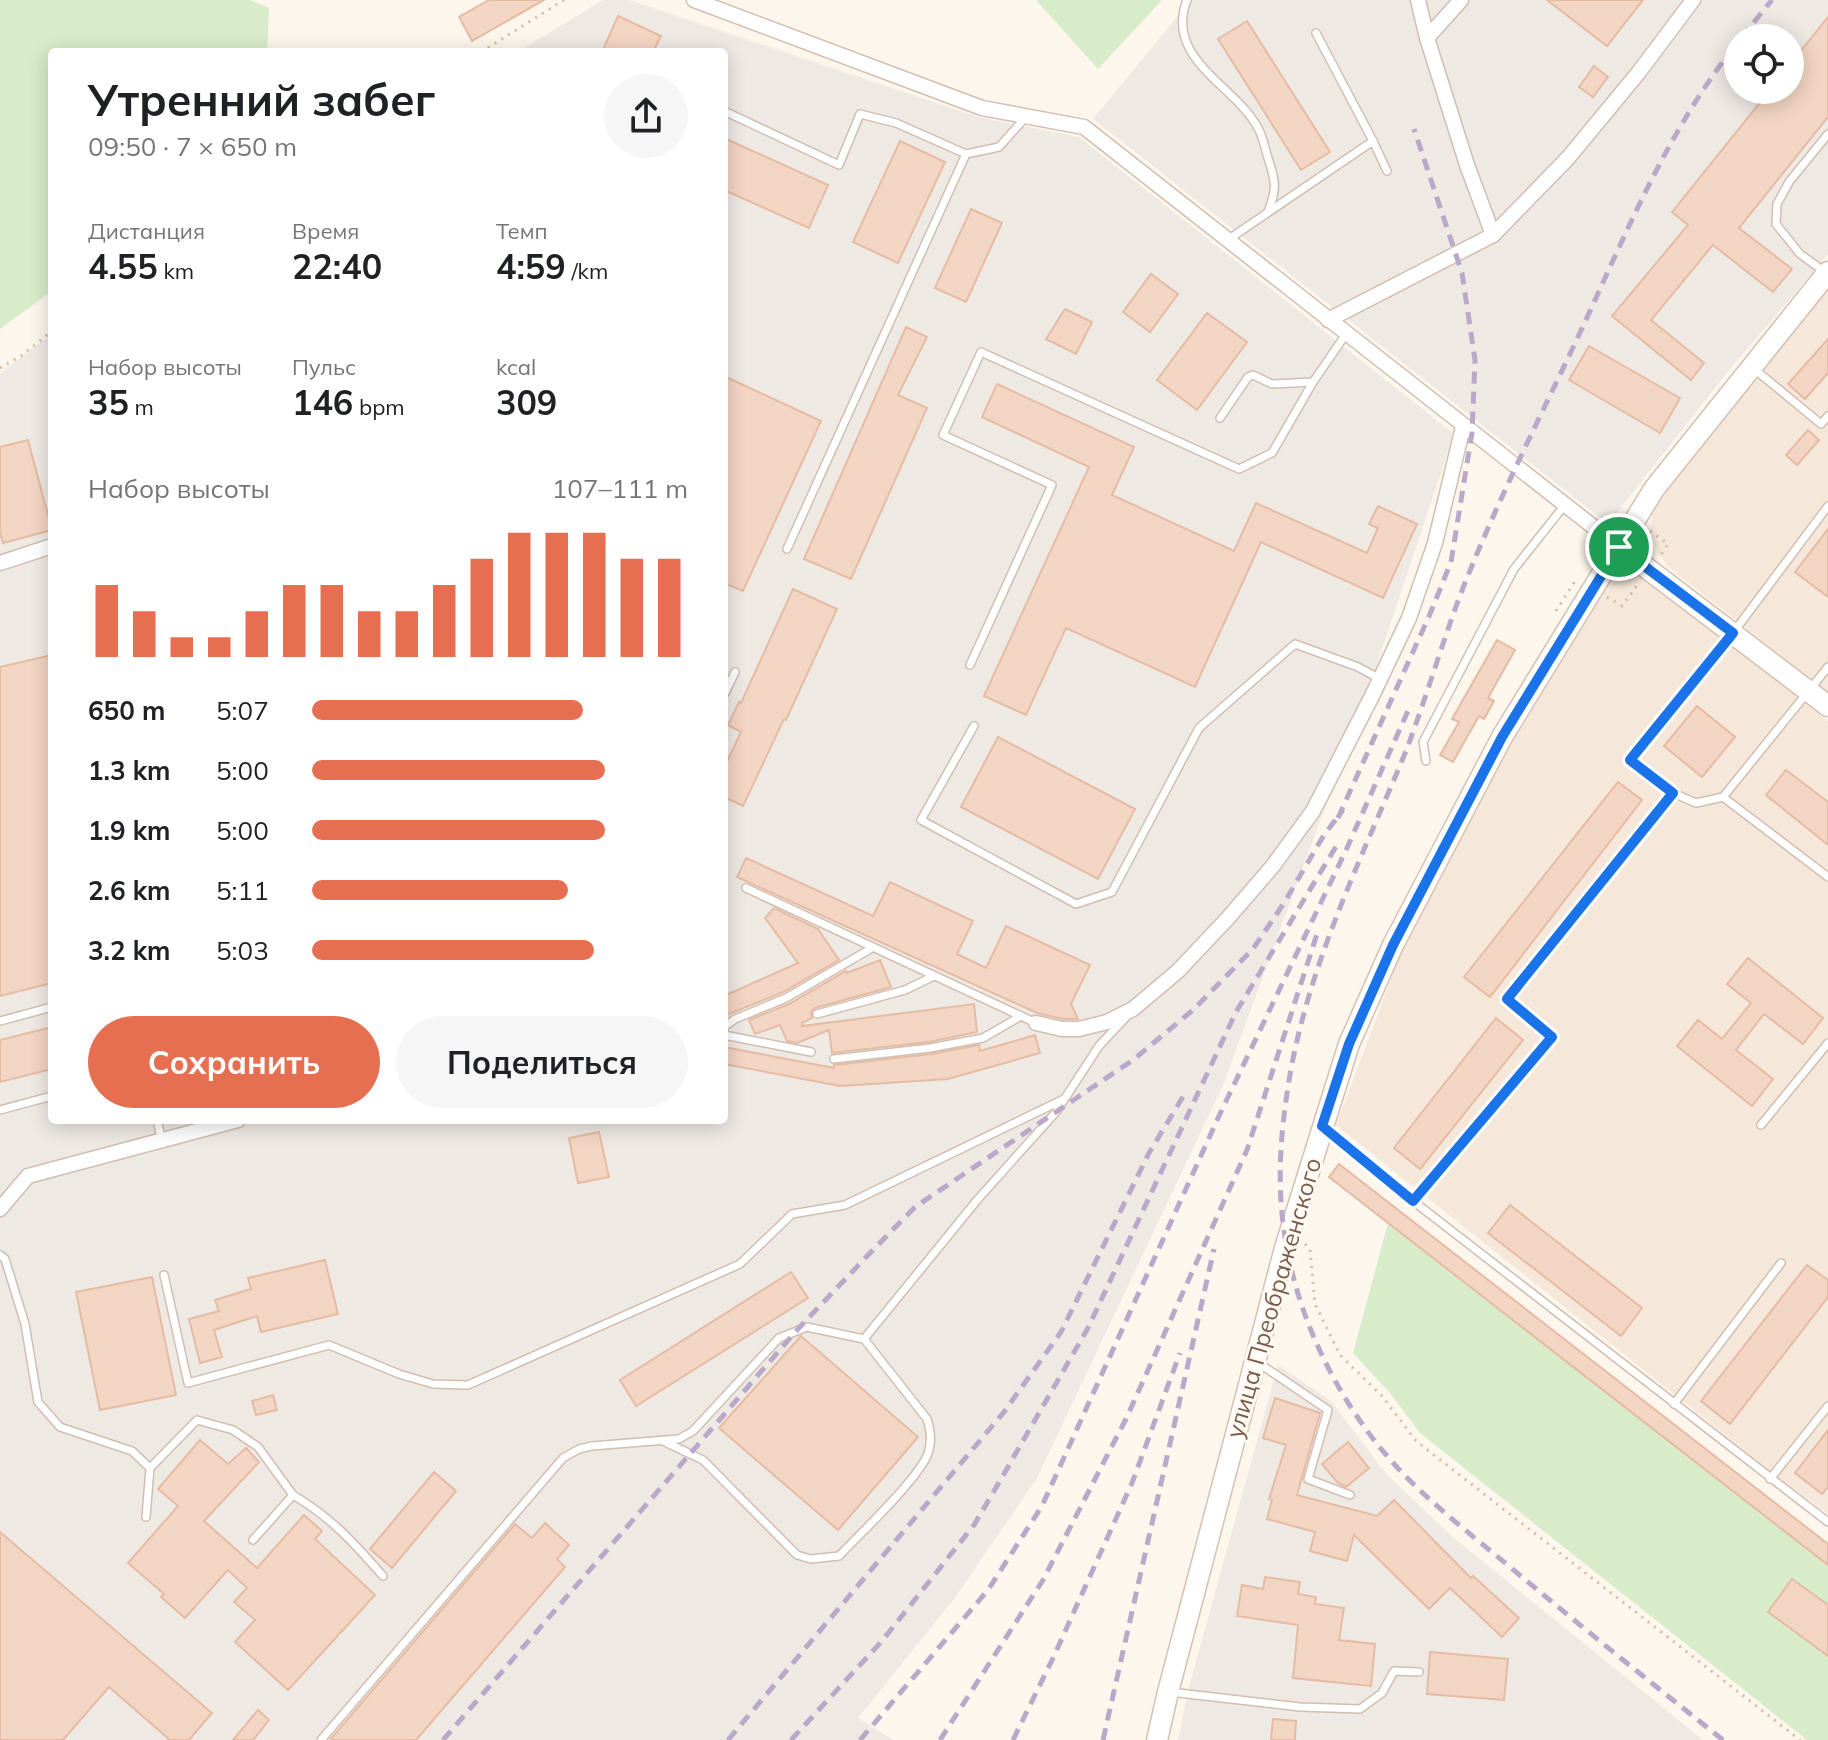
<!DOCTYPE html>
<html lang="ru">
<head>
<meta charset="utf-8">
<style>
	:root { --surface:#fff; --page:#f6f6f6; --text:#202124; --muted:#757577; --accent:#e76f51 }
	body { margin:0; font-family:Mulish,sans-serif; background:var(--page); color:var(--text); height:100vh; display:flex; flex-direction:column; font-size:30px; white-space:nowrap }
	* { box-sizing:border-box; margin:0 }
	p { font-size:26px; color:var(--muted) }
	.icon { flex:none; width:44px; height:44px; fill:none; stroke:currentColor; stroke-width:2; stroke-linecap:round; stroke-linejoin:round }
	.map { position:relative; flex:1; overflow:hidden }
	.side { position:absolute; left:48px; top:48px; width:680px; height:1076px; display:flex; flex-direction:column; background:var(--surface); border-radius:8px; box-shadow:0 4px 20px #0003 }
	.side>* { flex:none }
	.fabs { position:absolute; left:1724px; top:24px; display:grid; gap:16px }
	.fabs a { display:grid; place-items:center; width:80px; height:80px; border-radius:50%; background:var(--surface); box-shadow:0 4px 20px #0003; font-size:40px }
	.pin { position:absolute; display:grid; place-items:center; width:68px; height:68px; color:#fff; margin:-34px; border:4px solid #fff; border-radius:50%; box-shadow:0 2px 8px #0007 }
	.round { display:grid; place-items:center; flex:none; width:84px; height:84px; border-radius:42px; background:var(--page) }
	.headline { display:flex; align-items:center; justify-content:space-between; height:136px; padding:0 40px }
	h1 { font-size:44px; font-weight:700; line-height:60px }
	.figures { display:grid; grid-template-columns:repeat(3,1fr); gap:12px; height:136px; padding:8px 40px }
	.figures div { display:grid; align-content:center }
	.figures b { font-size:34px; font-weight:700 }
	.figures small { font-size:22px; font-weight:400 }
	.figures p { font-size:22px }
	.chart { height:224px; padding:16px 40px }
	.chart p { display:flex; justify-content:space-between }
	.chart svg { width:100%; height:144px; margin-top:8px; stroke:var(--accent); stroke-width:6 }
	.button { display:flex; gap:16px; margin-top:auto; padding:16px 40px }
	.button a { flex:1; height:92px; border-radius:48px; background:var(--accent); color:#fff; font-size:32px; font-weight:700; line-height:92px; text-align:center }
	.button a+a { background:var(--page); color:var(--text) }
	ul { padding:0 40px; list-style:none; font-size:26px }
	li { display:grid; grid-template-columns:128px 96px 1fr; align-items:center; height:60px }
	li i { height:20px; border-radius:10px; background:var(--accent) }
	.map>svg:first-child { display:block }
	.residential { fill:#f5e8da }
	.industrial { fill:#efe9e4; fill-rule:evenodd }
	.green { fill:#d8ecc9 }
	.building { fill:#f3d5c3; stroke:#e6bba3; stroke-width:2 }
	.lines { fill:none; stroke-linecap:round; stroke-linejoin:round }
	.lane-casing { stroke:#d1beb0; stroke-width:10 }
	.street-casing { stroke:#d1beb0; stroke-width:17 }
	.secondary-casing { stroke:#d6c0b0; stroke-width:23 }
	.path { stroke:#d9b8a5; stroke-width:3; stroke-dasharray:2 6; stroke-linecap:butt }
	.lane { stroke:#fff; stroke-width:7 }
	.street { stroke:#fff; stroke-width:14 }
	.secondary { stroke:#fff; stroke-width:20 }
	.rail { stroke:#b9a8c9; stroke-width:5; stroke-dasharray:12 8; stroke-linecap:butt }
	.route-casing { stroke:#fff; stroke-width:16 }
	.route { stroke:#1a73e8; stroke-width:10 }
	.labels { text-anchor:middle; stroke-width:6; stroke-linejoin:round; paint-order:stroke }
	.street-label { font-size:24px; fill:#7a5c4d; stroke:#fffaf3 }
</style>
</head>
<body>
<div class="map">
<svg width="1828" height="1740" viewBox="0 0 1828 1740">
	<rect width="100%" height="100%" fill="#fdf6ec"/>
	<g class="residential">
		<path d="M1828 290V692L1672 570 1658 554 1650 532 1652 514 1663 492 1772 353Z"/>
		<path d="M1621 563 1828 721V1514L1773 1473 1336 1125 1402 950 1510 743Z"/>
	</g>
	<g class="industrial">
		<path d="M603 0H629L979 117 1079 137 1454 434 1373 676 1224 1083 1037 1478 954 1599 858 1718 894 1740H0V373L52 334V1120H724V52H517Z"/>
		<path d="M1191 0H1828V254L1726 374 1608 524 1093 119ZM1738 38H1790V90H1738Z"/>
		<path d="M1278 1365 1331 1401 1387 1475 1454 1538 1703 1740H1178L1189 1687Z"/>
	</g>
	<g class="green">
		<path d="M0 0H250L269 8 267 52H52V291L0 329Z"/>
		<path d="M1036 0H1162L1098 69Z"/>
		<path d="M1388 1223 1828 1565V1740H1807L1420 1433 1390 1393 1353 1353Z"/>
	</g>
	<g class="building">
		<path d="M489 0H544L472 41 459 17Z"/>
		<path d="M1547 0H1643L1607 46Z"/>
		<path d="M618 16 661 36 653 52H602Z"/>
		<path d="M1828 17V117L1739 228 1792 269 1773 292 1713 245 1651 320 1704 363 1691 380 1612 316 1688 225 1672 212 1770 90H1790V64Z"/>
		<path d="M1247 21 1330 152 1301 170 1218 39Z"/>
		<path d="M1594 66 1608 77 1593 97 1579 87Z"/>
		<path d="M724 138 828 185 809 228 724 190Z"/>
		<path d="M900 141 945 162 898 263 853 242Z"/>
		<path d="M971 209 1002 223 966 302 935 288Z"/>
		<path d="M1151 274 1178 294 1150 332 1123 312Z"/>
		<path d="M1065 309 1092 322 1076 354 1046 339Z"/>
		<path d="M1207 313 1247 342 1197 410 1157 380Z"/>
		<path d="M906 327 927 337 898 395 927 408 851 579 804 559Z"/>
		<path d="M1828 339V373L1805 399 1788 384Z"/>
		<path d="M1589 346 1680 398 1660 433 1569 380Z"/>
		<path d="M724 376 821 421 743 591 724 583Z"/>
		<path d="M997 384 1134 447 1112 495 1234 551 1256 503 1367 553 1378 528 1369 524 1378 506 1417 524 1383 598 1261 542 1195 687 1066 628 1026 715 984 696 1089 467 982 417Z"/>
		<path d="M1808 430 1819 440 1797 465 1786 455Z"/>
		<path d="M28 440 52 530 3 543 0 532V447Z"/>
		<path d="M1828 529V597L1795 572Z"/>
		<path d="M793 589 837 609 786 720 784 719 743 806 724 797V768L741 732 728 725 739 702 741 703Z"/>
		<path d="M1497 640 1515 650 1488 698 1494 701 1484 719 1479 716 1453 762 1440 755 1459 722 1452 719Z"/>
		<path d="M52 655V983L0 996V667Z"/>
		<path d="M1697 706 1735 737 1702 777 1664 746Z"/>
		<path d="M998 737 1135 809 1098 879 961 807Z"/>
		<path d="M1786 770 1828 802V845L1766 795Z"/>
		<path d="M1618 782 1642 800 1490 997 1464 977Z"/>
		<path d="M746 858 873 916 890 882 973 921 957 954 986 968 1006 926 1090 965 1071 1004 1078 1019H1063L1037 1013 737 877Z"/>
		<path d="M774 908 818 929 839 960 783 992 724 1016V996L798 963 765 918Z"/>
		<path d="M1748 958 1823 1018 1803 1044 1764 1014 1736 1050 1773 1079 1752 1106 1677 1046 1698 1020 1722 1039 1751 1003 1727 984Z"/>
		<path d="M880 960 891 987 815 1008 811 1012 812 1018 802 1023V1026L974 1004 977 1032 929 1042 832 1053 829 1030 797 1043 787 1041 780 1025 755 1034 749 1020 789 1004 846 971 847 973Z"/>
		<path d="M1496 1018 1523 1040 1420 1169 1394 1148Z"/>
		<path d="M52 1027V1069L0 1082V1040Z"/>
		<path d="M1035 1035 1040 1053 948 1079 840 1086 724 1064V1047L834 1068V1065L931 1054 979 1045 980 1051Z"/>
		<path d="M599 1132 609 1177 578 1183 569 1138Z"/>
		<path d="M1339 1164 1828 1544V1565L1329 1177Z"/>
		<path d="M1510 1205 1642 1308 1621 1336 1488 1233Z"/>
		<path d="M325 1260 338 1314 261 1332 257 1316 214 1330 222 1357 200 1363 189 1319 219 1311 215 1300 251 1289 248 1278Z"/>
		<path d="M1807 1265 1828 1280V1297L1730 1424 1701 1401Z"/>
		<path d="M791 1272 808 1298 636 1406 620 1380Z"/>
		<path d="M152 1277 176 1395 100 1410 76 1292Z"/>
		<path d="M801 1336 918 1437 838 1530 719 1428Z"/>
		<path d="M273 1395 277 1410 256 1415 252 1401Z"/>
		<path d="M1275 1398 1320 1413 1297 1495 1377 1516 1394 1500 1471 1578 1473 1576 1519 1618 1502 1637 1450 1588 1429 1609 1354 1535 1347 1561 1310 1551 1315 1532 1267 1519 1272 1500 1269 1499 1286 1445 1263 1438Z"/>
		<path d="M1828 1430V1487L1822 1494 1795 1473Z"/>
		<path d="M200 1440 228 1464 246 1448 259 1462 204 1521 257 1568 304 1515 322 1531 315 1539 375 1595 288 1690 235 1642 255 1620 234 1602 247 1588 228 1570 185 1618 161 1597 164 1594 128 1563 178 1506 158 1489Z"/>
		<path d="M1348 1442 1369 1468 1346 1487 1338 1483 1322 1464Z"/>
		<path d="M434 1472 456 1491 392 1568 370 1549Z"/>
		<path d="M545 1523 569 1545 557 1559 565 1567 416 1740H330L515 1524 532 1538Z"/>
		<path d="M0 1532 212 1713 189 1740H170L109 1687 63 1740H0Z"/>
		<path d="M1265 1577 1300 1582 1298 1594 1316 1597 1315 1604 1344 1608 1339 1640 1375 1644 1371 1686 1293 1678 1298 1625 1237 1616 1242 1585 1263 1589Z"/>
		<path d="M1792 1579 1828 1605V1656L1768 1612Z"/>
		<path d="M1430 1652 1508 1659 1504 1700 1427 1694Z"/>
		<path d="M258 1710 269 1720 253 1740H233Z"/>
		<path d="M1273 1719 1296 1721 1295 1740H1271Z"/>
	</g>
	<g class="lines">
		<g class="lane-casing">
			<g id="lane">
				<path d="M1187 0C1164 59 1235 85 1258 128 1263 137 1265 149 1268 158 1276 182 1277 189 1268 212"/>
				<path d="M724 111 839 165 860 114 896 123 966 154 999 147 1025 118"/>
				<path d="M1373 141 1387 171"/>
				<path d="M1229 239 1373 141 1316 33"/>
				<path d="M1825 272 1800 254 1776 224 1777 204 1789 182 1828 134"/>
				<path d="M1753 368 1821 424 1828 416"/>
				<path d="M1220 418 1248 377 1253 375 1272 384 1313 382 1346 334"/>
				<path d="M787 549 966 154"/>
				<path d="M970 665 1052 485 943 435 981 352 1239 469 1272 453 1313 382"/>
				<path d="M724 695 735 672"/>
				<path d="M974 726 921 820 1076 904 1112 892 1199 728 1295 644 1358 667 1380 679"/>
				<path d="M1426 761 1423 742 1514 569 1564 506"/>
				<path d="M1673 793 1630 760 1733 633 1828 506"/>
				<path d="M1723 797 1828 877"/>
				<path d="M746 888 1036 1023"/>
				<path d="M817 1014 905 990 934 976"/>
				<path d="M0 1021 52 1007"/>
				<path d="M724 1027 735 1019 786 998 872 948"/>
				<path d="M724 1035 811 1052"/>
				<path d="M834 1059 930 1048 983 1038 1021 1016"/>
				<path d="M0 1110 52 1096"/>
				<path d="M157 1120 162 1141"/>
				<path d="M1761 1125 1828 1043"/>
				<path d="M1327 1130 1413 1201 1828 1522"/>
				<path d="M1413 1201 1552 1037 1507 999 1673 793 1696 803 1723 797 1828 667"/>
				<path d="M0 1255 5 1259 25 1324 38 1402 60 1427 132 1451 150 1468 146 1517"/>
				<path d="M164 1275 188 1383 329 1345 399 1374 433 1384 468 1385 740 1264 792 1214 845 1205 1062 1100"/>
				<path d="M1257 1362 1328 1410 1308 1479 1350 1495"/>
				<path d="M1674 1404 1781 1263"/>
				<path d="M663 1441 703 1460 797 1555 811 1559 839 1556C862 1532 914 1483 927 1456 932 1444 931 1431 927 1419L864 1339"/>
				<path d="M150 1468 197 1420 233 1430 258 1447 293 1495 253 1540"/>
				<path d="M1770 1479 1828 1406"/>
				<path d="M293 1495C332 1518 354 1543 383 1576"/>
				<path d="M1170 1692 1300 1707 1360 1709 1382 1693 1394 1671 1419 1672"/>
				<path d="M321 1740 563 1458 579 1449 592 1446 679 1439 693 1431 779 1338 807 1327 864 1339 978 1199 1056 1112 1099 1046 1126 1017"/>
			</g>
		</g>
		<g class="street-casing">
			<g id="street">
				<path d="M694 0 982 108 1084 127 1619 547"/>
				<path d="M1418 0 1427 38"/>
				<path d="M1493 235 1568 158 1639 72 1693 0"/>
				<path d="M1328 320 1493 235 1467 165 1427 38 1461 0"/>
				<path d="M0 563 52 546"/>
				<path d="M1036 1023 1062 1029H1079L1107 1022 1133 1009 1178 971 1228 918 1272 867 1313 811 1373 694 1409 618 1435 543 1463 427"/>
				<path d="M0 1209 28 1176 238 1120"/>
			</g>
		</g>
		<g class="secondary-casing">
			<g id="secondary">
				<path d="M1619 547 1828 706"/>
				<path d="M1157 1740 1168 1692 1285 1248 1349 1044 1393 945 1502 737 1654 489 1828 272"/>
			</g>
		</g>
		<g class="path">
			<path d="M481 52 564 0"/>
			<path d="M0 368 21 356 52 331"/>
			<path d="M1650 531 1668 544 1660 556"/>
			<path d="M1607 597 1622 606 1638 584"/>
			<path d="M1556 611 1577 578"/>
			<path d="M1305 1244 1310 1249 1315 1304 1340 1355 1382 1396 1416 1441 1800 1740"/>
		</g>
		<use href="#lane" class="lane"/>
		<use href="#street" class="street"/>
		<use href="#secondary" class="secondary"/>
		<g class="rail">
			<path d="M1741 38 1772 0"/>
			<path d="M1338 818 1430 614 1451 562 1472 433 1475 360 1462 273 1414 129"/>
			<path d="M443 1740 797 1330 870 1253 915 1207 1133 1060 1193 1010 1253 949 1284 903 1324 835 1343 810"/>
			<path d="M728 1740 1004 1412 1061 1332 1149 1153 1187 1090"/>
			<path d="M791 1740 882 1641 974 1525 997 1486 1088 1328 1236 1012 1340 840"/>
			<path d="M860 1740 988 1590 1042 1506 1219 1116 1347 848 1411 704"/>
			<path d="M940 1740 1043 1580 1126 1419 1247 1150 1318 931"/>
			<path d="M1013 1740 1054 1656 1132 1483 1180 1353"/>
			<path d="M1103 1740 1214 1249"/>
			<path d="M1723 1740C1655 1686 1588 1632 1522 1577 1482 1543 1430 1504 1395 1465 1356 1422 1324 1368 1304 1312 1277 1234 1275 1169 1288 1087 1306 969 1361 860 1406 751 1425 701 1440 650 1458 601 1496 501 1546 407 1590 311 1633 217 1673 123 1738 42"/>
		</g>
	</g>
	<g class="lines">
		<g class="route-casing">
			<path id="route" d="M1619 547 1733 633 1630 760 1673 793 1507 999 1552 1037 1413 1201 1322 1126 1349 1044 1393 945 1502 737Z"/>
		</g>
		<use href="#route" class="route"/>
	</g>
	<g class="labels">
		<g class="street-label">
			<text transform="translate(1274 1298) rotate(-74)" y="8">улица Преображенского</text>
		</g>
	</g>
</svg>
<div class="fabs">
<a><svg class="icon" aria-label="locate" viewBox="0 0 24 24"><circle cx="12" cy="12" r="6"/><path d="M12 2v4M12 18v4M2 12h4M18 12h4"/></svg></a>
</div>
<div class="pin" style="left:1619px;top:547px;background:#1e9e55"><svg class="icon" aria-label="arrive" viewBox="0 0 24 24"><path d="M6 21V4h12l-3 4 3 4H6"/></svg></div>
<section class="side">
<div class="headline"><div><h1>Утренний забег</h1><p>09:50 · 7 × 650 m</p></div><a class="round"><svg class="icon" aria-label="share" viewBox="0 0 24 24"><path d="M12 15V3M7 8l5-5 5 5M5 13v7h14v-7"/></svg></a></div>
<div class="figures">
<div><p>Дистанция</p><b>4.55<small> km</small></b></div>
<div><p>Время</p><b>22:40</b></div>
<div><p>Темп</p><b>4:59<small> /km</small></b></div>
</div>
<div class="figures">
<div><p>Набор высоты</p><b>35<small> m</small></b></div>
<div><p>Пульс</p><b>146<small> bpm</small></b></div>
<div><p>kcal</p><b>309</b></div>
</div>
<div class="chart"><p><span>Набор высоты</span>107–111 m</p>
<svg viewBox="0 0 160 44" preserveAspectRatio="none"><path d="M5 44V22M15 44V30M25 44V38M35 44V38M45 44V30M55 44V22M65 44V22M75 44V30M85 44V30M95 44V22M105 44V14M115 44V6M125 44V6M135 44V6M145 44V14M155 44V14"/></svg>
</div>
<ul>
<li><b>650 m</b>5:07<i style="width:72%"></i></li>
<li><b>1.3 km</b>5:00<i style="width:78%"></i></li>
<li><b>1.9 km</b>5:00<i style="width:78%"></i></li>
<li><b>2.6 km</b>5:11<i style="width:68%"></i></li>
<li><b>3.2 km</b>5:03<i style="width:75%"></i></li>
</ul>
<div class="button"><a>Сохранить</a><a>Поделиться</a></div>
</section>
</div>
</body>
</html>
